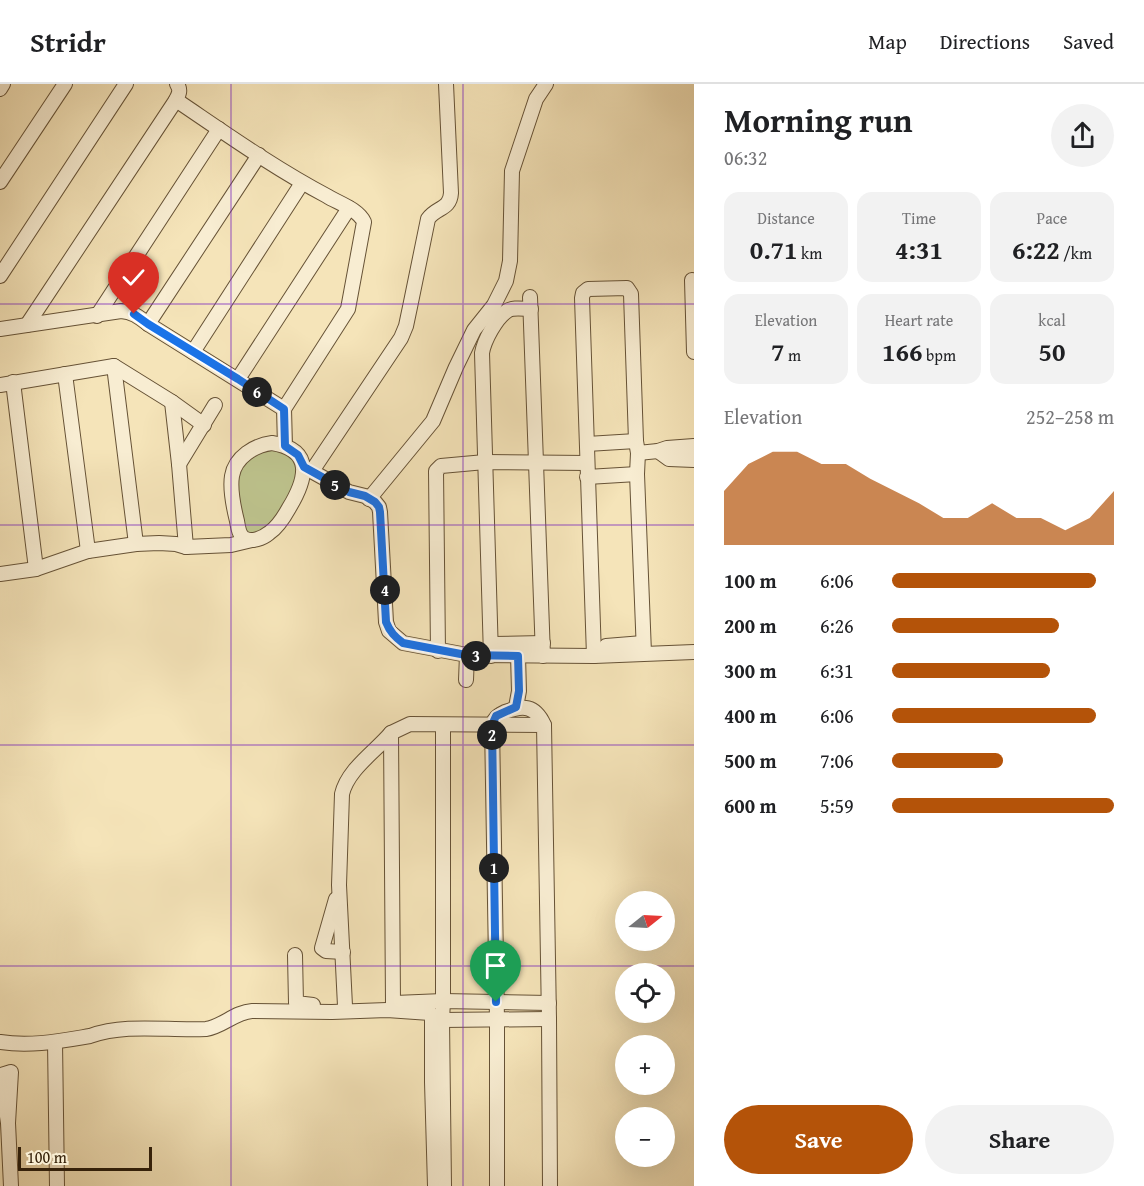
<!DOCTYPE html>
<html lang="en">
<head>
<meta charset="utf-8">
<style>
	:root { --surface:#fff; --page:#f2f2f2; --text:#202124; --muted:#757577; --line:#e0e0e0; --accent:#b45309 }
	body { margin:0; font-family:"Gentium Book Plus",serif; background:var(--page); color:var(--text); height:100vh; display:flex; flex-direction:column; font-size:22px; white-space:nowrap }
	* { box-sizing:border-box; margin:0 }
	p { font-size:20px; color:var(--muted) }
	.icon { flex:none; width:33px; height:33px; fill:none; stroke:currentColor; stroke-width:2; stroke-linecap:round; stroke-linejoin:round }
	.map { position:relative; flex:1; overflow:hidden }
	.drawer { display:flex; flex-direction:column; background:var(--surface); width:450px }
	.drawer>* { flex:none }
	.needle { width:39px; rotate:72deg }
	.buttons { position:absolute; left:615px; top:807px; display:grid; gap:12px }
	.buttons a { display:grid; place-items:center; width:60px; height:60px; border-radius:50%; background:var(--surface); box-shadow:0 6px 24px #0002; font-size:30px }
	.scale { position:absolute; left:18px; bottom:15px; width:134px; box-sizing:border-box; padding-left:6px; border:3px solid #37220a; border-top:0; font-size:16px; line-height:21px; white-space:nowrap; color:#37220a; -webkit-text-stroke:4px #f8edd2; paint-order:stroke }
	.pin { position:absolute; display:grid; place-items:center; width:51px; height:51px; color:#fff; margin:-62px -26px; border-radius:50% 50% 50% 0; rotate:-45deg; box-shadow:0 0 6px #0007 }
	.pin .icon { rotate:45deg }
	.km { position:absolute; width:30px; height:30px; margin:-15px; border-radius:50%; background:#222; color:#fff; font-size:16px; line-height:30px; text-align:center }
	.round { display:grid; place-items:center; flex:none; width:63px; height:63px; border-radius:32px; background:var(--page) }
	.summary { display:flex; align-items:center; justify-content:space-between; height:102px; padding:0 30px }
	h1 { font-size:33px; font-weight:700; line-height:45px }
	.metrics { display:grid; grid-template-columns:repeat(3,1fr); gap:9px; height:102px; padding:6px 30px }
	.metrics div { display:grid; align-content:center; border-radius:15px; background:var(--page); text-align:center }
	.metrics b { font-size:26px; font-weight:700 }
	.metrics small { font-size:16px; font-weight:400 }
	.metrics p { font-size:16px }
	.chart { height:168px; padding:12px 30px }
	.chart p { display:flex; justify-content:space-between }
	.chart svg { width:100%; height:108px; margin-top:6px; fill:var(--accent); opacity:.7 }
	.primary-button { display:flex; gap:12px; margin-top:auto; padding:12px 30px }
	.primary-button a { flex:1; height:69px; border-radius:36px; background:var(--accent); color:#fff; font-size:24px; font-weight:700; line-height:69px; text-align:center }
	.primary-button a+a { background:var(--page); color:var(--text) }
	ul { padding:0 30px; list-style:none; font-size:20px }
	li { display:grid; grid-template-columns:96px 72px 1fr; align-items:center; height:45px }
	li i { height:15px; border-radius:8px; background:var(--accent) }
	header { display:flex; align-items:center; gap:36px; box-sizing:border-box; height:84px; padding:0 30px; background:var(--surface); border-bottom:2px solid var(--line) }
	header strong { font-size:28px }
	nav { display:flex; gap:33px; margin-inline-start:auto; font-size:21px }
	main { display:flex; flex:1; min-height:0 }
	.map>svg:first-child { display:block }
	.green { fill:#bec48e; stroke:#7a734c; stroke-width:1.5 }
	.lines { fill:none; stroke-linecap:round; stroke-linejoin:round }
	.minor-casing { stroke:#665236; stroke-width:16 }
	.minor { stroke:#f8edd2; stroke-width:14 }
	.route-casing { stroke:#fff; stroke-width:12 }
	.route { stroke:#1a73e8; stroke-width:8 }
	.grid { fill:none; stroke:#7b2cbf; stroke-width:1.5; stroke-opacity:0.55 }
</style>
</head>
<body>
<header>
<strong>Stridr</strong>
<nav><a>Map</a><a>Directions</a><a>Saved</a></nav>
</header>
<main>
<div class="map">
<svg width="694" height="1102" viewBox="0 0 694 1102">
	<rect width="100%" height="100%" fill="#f5e4b9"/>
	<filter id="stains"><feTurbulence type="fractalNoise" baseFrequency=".00333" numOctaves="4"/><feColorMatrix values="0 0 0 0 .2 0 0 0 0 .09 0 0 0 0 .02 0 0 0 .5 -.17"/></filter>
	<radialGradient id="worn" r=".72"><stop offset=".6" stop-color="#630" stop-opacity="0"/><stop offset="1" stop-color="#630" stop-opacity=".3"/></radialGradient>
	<path class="green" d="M272 359 301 377 285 431 247 456 233 387Z"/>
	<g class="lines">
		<g class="minor-casing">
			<g id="minor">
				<path d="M0 5 3 0"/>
				<path d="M176 16C225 49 274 84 327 112 338 119 358 125 364 138L348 225 284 325 285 362"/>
				<path d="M0 98 65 0"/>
				<path d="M0 192 126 0"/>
				<path d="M692 196 694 268"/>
				<path d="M530 213 543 572"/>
				<path d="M97 232 219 45"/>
				<path d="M148 240 259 71"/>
				<path d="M27 241 176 16C179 10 181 6 177 0"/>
				<path d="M0 245 121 227C133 228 139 233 148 240L284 325"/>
				<path d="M193 268 302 99"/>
				<path d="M114 282 136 460"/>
				<path d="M65 290 88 467"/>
				<path d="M238 295 349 124"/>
				<path d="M13 298 36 485"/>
				<path d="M0 301 114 282 172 318 204 341"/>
				<path d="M172 318 179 380 186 463"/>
				<path d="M272 359C315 366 306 396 289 424 284 433 278 443 269 449 263 454 251 459 244 454 239 451 238 443 237 437 234 425 230 404 232 392 235 373 255 361 272 359Z"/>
				<path d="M587 360 636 357"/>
				<path d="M658 367 669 375 694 376"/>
				<path d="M638 369 658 367 667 364 694 362"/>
				<path d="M179 380 215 321"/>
				<path d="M304 383 349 408 365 412 375 418 379 423 380 428 386 538 389 547 403 559 467 571 594 572 694 568"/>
				<path d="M312 387 401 254 406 242 410 223 428 135C436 123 450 126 451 109L446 0"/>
				<path d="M587 393 637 390"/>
				<path d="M369 415 433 337 456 283 474 246 494 221 506 197 510 177 512 87 536 15 546 0"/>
				<path d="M0 490 36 485 88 467 136 460 159 459 176 460 186 463 231 461 252 456"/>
				<path d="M492 560 543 559"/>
				<path d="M606 562 643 559"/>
				<path d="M438 567 436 387 441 382 485 378 587 379"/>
				<path d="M491 572 482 269C484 257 496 234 507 227 512 223 524 225 531 225"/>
				<path d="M594 572 582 214 583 209 588 205 627 204 631 210 636 357 638 369 637 390 644 569"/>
				<path d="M466 596 467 571"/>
				<path d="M516 623 519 607 518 572"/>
				<path d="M443 641V917L442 936 444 1102"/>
				<path d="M336 815 322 864 326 867 343 868"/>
				<path d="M295 871 296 919 313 921"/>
				<path d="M393 919 391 649 410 640 544 641 549 935 550 1102"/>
				<path d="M395 919 443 917 549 919"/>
				<path d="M345 922 339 801 342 710C348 685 375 668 391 649"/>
				<path d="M442 936 549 935"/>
				<path d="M0 958C30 963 60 957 90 952 127 939 167 947 206 945 222 943 235 928 252 927L332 928 387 926 430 929 432 933V998L435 1102"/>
				<path d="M55 958 57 1102"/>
				<path d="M8 1039 11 988 1 991 8 1039 11 1102"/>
				<path d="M497 1102V936L492 641C495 633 498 632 505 628 523 621 535 621 544 641"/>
			</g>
		</g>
		<use href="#minor" class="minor"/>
	</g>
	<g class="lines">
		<g class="route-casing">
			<path id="route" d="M134 230 148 240 238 295 284 325 285 362 298 371 304 383 349 408 365 412 375 418 379 423 380 428 386 538C390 548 395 553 403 559L466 571 518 572 519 607 516 623 496 632 492 641 496 918"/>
		</g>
		<use href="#route" class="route"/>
	</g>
	<path class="grid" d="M231 0V1102M463 0V1102M0 220H694M0 441H694M0 661H694M0 882H694"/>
	<rect width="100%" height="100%" filter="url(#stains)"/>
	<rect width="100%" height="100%" fill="url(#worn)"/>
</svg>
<div class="buttons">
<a><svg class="needle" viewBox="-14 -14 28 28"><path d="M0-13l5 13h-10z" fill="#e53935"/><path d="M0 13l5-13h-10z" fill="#757577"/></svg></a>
<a><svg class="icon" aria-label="locate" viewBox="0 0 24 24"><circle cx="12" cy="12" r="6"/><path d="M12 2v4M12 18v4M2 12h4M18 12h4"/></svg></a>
<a>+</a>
<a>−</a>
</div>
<div class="scale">100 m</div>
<div class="pin" style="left:496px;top:918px;background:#1e9e55"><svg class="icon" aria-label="arrive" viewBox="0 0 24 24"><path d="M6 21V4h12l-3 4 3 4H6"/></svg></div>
<div class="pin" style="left:134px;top:230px;background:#d93025"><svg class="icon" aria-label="check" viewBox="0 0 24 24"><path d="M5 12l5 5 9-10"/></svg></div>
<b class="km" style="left:494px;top:784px">1</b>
<b class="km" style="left:492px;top:651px">2</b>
<b class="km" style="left:476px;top:572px">3</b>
<b class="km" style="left:385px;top:506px">4</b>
<b class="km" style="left:335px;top:401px">5</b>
<b class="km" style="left:257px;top:308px">6</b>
</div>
<section class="drawer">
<div class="summary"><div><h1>Morning run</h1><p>06:32</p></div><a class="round"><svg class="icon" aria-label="share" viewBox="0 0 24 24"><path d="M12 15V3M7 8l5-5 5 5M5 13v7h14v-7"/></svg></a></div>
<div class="metrics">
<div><p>Distance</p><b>0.71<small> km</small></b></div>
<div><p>Time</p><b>4:31</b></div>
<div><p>Pace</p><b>6:22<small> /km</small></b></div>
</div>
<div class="metrics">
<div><p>Elevation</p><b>7<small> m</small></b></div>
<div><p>Heart rate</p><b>166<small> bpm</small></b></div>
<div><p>kcal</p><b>50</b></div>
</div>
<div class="chart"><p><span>Elevation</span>252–258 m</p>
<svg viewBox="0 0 160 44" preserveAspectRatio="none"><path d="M0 44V22L10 11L20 6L30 6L40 11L50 11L60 17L70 22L80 27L90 33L100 33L110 27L120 33L130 33L140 38L150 33L160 22V44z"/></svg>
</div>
<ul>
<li><b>100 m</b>6:06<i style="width:92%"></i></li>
<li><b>200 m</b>6:26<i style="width:75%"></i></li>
<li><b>300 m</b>6:31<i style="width:71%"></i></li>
<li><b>400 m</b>6:06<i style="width:92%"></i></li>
<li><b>500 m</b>7:06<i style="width:50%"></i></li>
<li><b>600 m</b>5:59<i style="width:100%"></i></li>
</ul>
<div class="primary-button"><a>Save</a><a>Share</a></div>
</section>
</main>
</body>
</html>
